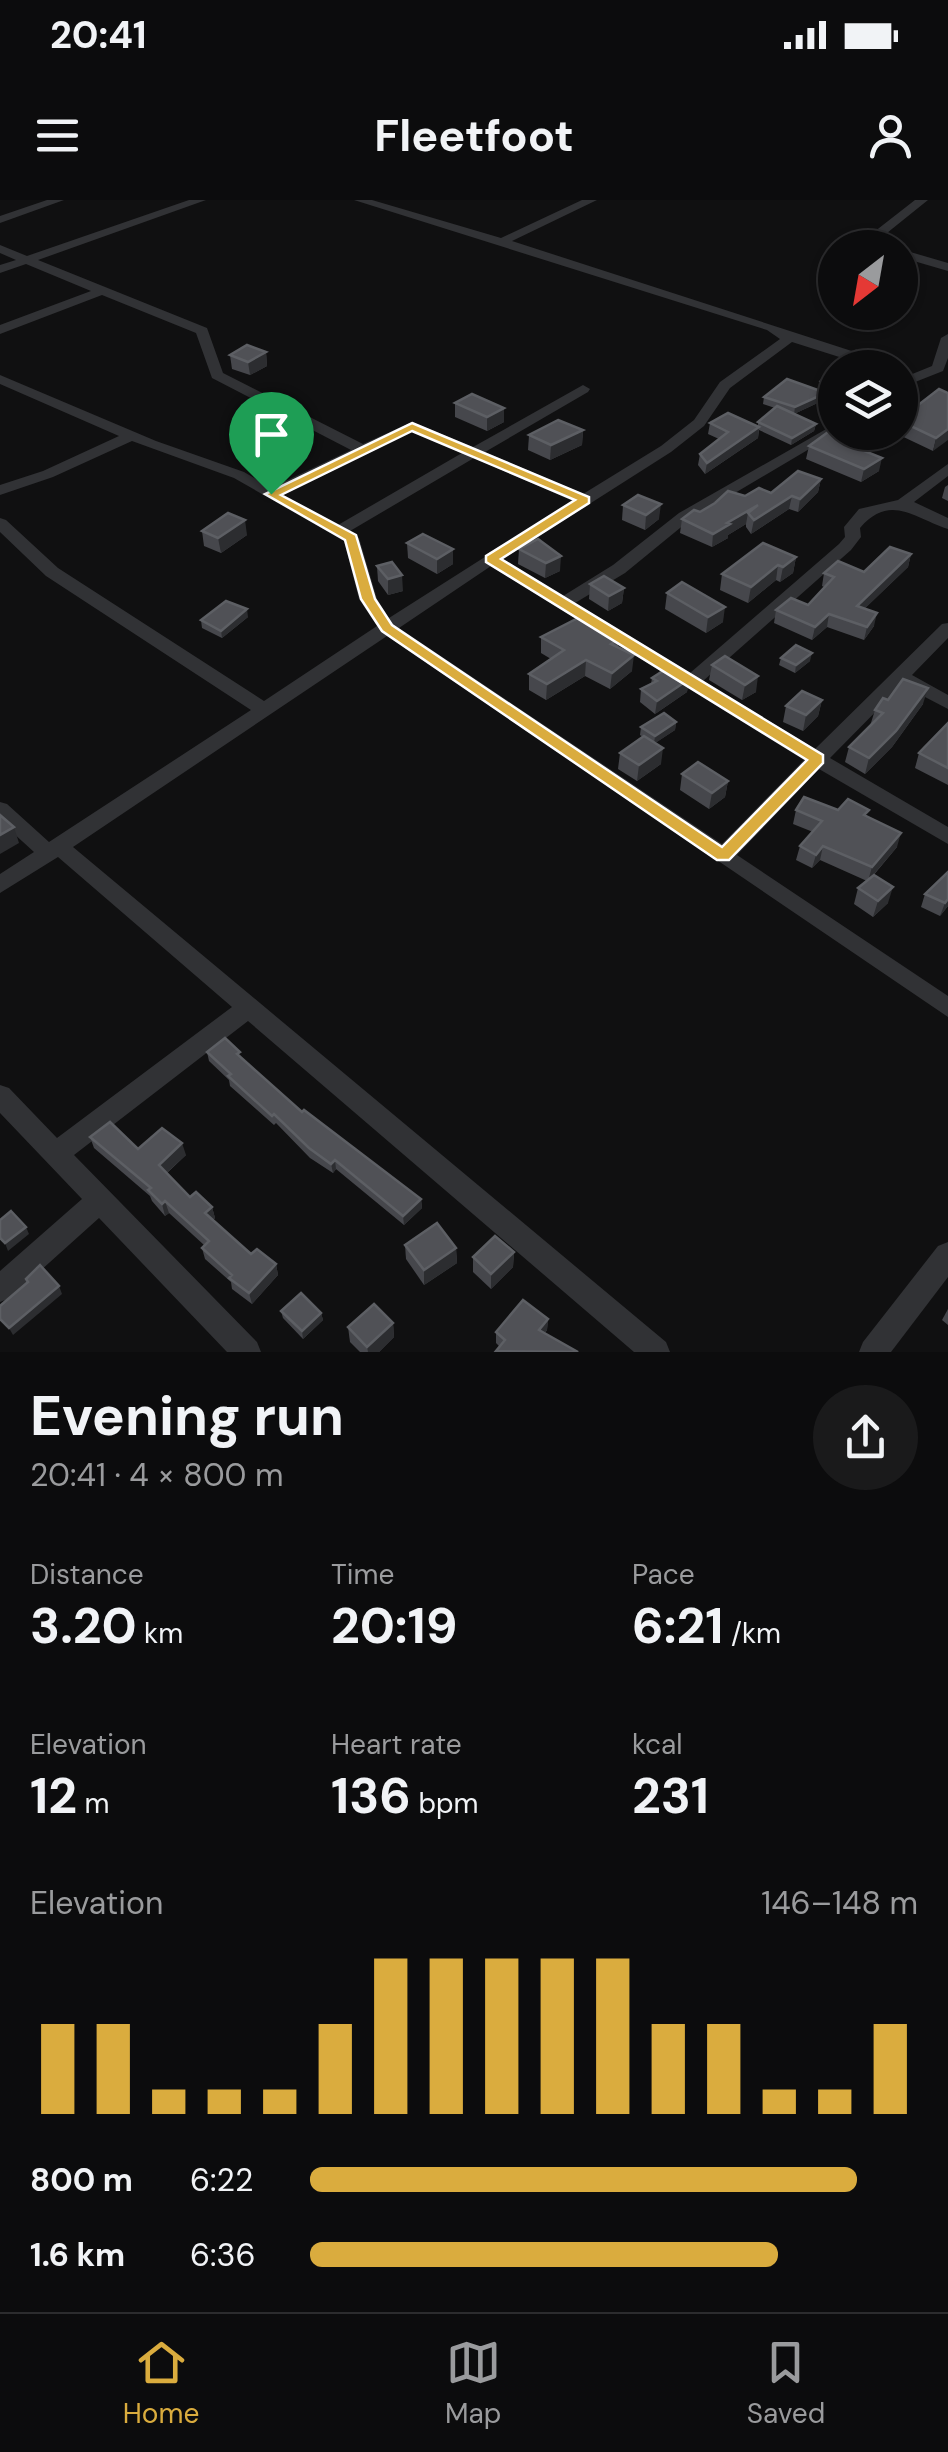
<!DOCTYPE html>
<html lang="en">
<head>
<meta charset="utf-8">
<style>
	:root { --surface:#0c0c0d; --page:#1a1a1b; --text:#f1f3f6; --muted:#9a9b9d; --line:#2c2c2e; --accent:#daac3e }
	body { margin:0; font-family:"DM Sans",sans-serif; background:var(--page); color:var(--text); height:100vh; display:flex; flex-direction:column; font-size:38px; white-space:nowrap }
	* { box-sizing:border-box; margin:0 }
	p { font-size:32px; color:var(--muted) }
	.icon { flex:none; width:55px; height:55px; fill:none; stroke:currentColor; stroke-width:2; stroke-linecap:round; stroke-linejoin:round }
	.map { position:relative; height:1152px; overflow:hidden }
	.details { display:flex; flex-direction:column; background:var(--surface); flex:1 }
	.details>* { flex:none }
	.needle { width:65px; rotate:211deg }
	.fabs { position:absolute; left:818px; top:30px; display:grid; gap:20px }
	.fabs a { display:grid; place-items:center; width:100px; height:100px; border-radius:50%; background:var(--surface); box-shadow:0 2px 8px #0004,0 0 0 2px var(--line); font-size:50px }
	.pin { position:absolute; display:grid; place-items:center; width:85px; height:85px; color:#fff; margin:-102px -42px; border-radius:50% 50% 50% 0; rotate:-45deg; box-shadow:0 0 10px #0007 }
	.pin .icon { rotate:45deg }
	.round { display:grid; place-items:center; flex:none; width:105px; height:105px; border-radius:52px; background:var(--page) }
	.overview { display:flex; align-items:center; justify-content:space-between; height:170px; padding:0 30px }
	h1 { font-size:55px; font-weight:700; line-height:75px }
	.figures { display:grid; grid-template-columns:repeat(3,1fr); gap:15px; height:170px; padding:10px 30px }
	.figures div { display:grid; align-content:center }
	.figures b { font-size:50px; font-weight:700 }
	.figures small { font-size:28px; font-weight:400 }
	.figures p { font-size:28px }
	.chart { height:280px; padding:20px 30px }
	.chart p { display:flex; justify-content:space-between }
	.chart svg { width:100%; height:180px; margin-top:10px; stroke:var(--accent); stroke-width:6 }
	ul { padding:0 30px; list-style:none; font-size:32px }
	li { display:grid; grid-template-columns:160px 120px 1fr; align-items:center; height:75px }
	li i { height:25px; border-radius:12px; background:var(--accent) }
	.status { display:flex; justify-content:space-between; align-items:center; height:70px; padding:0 50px; background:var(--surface); direction:ltr }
	.status svg { height:28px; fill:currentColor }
	header { display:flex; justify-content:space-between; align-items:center; height:130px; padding:0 30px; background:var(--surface); font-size:45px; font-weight:700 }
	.menu { display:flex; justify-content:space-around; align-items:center; height:140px; border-top:2px solid var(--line); background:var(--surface); font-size:28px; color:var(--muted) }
	.menu a { display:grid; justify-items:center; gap:5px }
	.menu .selected { color:var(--accent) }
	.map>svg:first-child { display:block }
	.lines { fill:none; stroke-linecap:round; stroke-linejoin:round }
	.street { fill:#313235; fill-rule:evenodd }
	.wall { fill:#46474c }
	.shaded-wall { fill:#2c2d30 }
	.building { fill:#505156; stroke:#5d5f64; stroke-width:2.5 }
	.route { fill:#daac3e; stroke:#fff; stroke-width:2.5; fill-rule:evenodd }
</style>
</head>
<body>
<div class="status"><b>20:41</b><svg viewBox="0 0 49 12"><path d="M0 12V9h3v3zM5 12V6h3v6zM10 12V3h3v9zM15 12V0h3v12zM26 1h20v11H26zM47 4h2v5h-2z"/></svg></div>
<header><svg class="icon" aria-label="menu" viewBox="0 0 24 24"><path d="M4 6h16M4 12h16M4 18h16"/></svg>Fleetfoot<svg class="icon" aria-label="person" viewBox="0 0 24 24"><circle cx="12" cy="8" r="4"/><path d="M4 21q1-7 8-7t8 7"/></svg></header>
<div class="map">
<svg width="948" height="1152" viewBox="0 0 948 1152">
	<rect width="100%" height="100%" fill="#101011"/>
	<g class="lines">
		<g class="street">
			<path d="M47 0H64L0 23V16Z"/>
			<path d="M189 0H206L38 60 207 128 223 173 363 244 412 222 473 247 583 185 590 189 588 192 485 252 583 294 661 246 694 220 720 182 780 139 767 130 354 0H372L501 38 582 0H597L512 41 895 165 896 168H874L792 142 730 188 704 226 671 252 503 359 563 396 613 365 679 313 835 224V232H838L691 319 625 373 575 403 690 473 839 344 845 337 844 327 859 309 898 300 948 264V276L914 302 948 318V329C914 318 890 293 860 328L861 337 851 350 703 481 815 549 942 424 948 423V438L912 475 948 495V509L902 485 830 558 948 627V644L819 569 737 655 948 796V817L387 436 73 647 666 1142 670 1152H634L248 821 74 955 257 1142 261 1152H227L99 1018 10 1098 0 1102V1071L82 999 0 913V885L9 888 57 938 232 807 58 657 0 693V674L34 652 0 621V602L7 604 49 642 251 510 46 376 0 332V318L6 320 58 368 264 501 377 426 359 399 344 341 234 278 132 241 53 277 0 295V285L43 271 119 236 0 184V175L156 241 244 272 271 288 351 250 212 178 196 133 102 95 0 134V125L91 91 26 64 0 73V65L16 60 0 53V45L27 56ZM412 231 462 253 338 325 282 295ZM474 258 573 301 389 418 377 399 359 338 350 331ZM491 366 804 560 722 644 399 428Z"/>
			<path d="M915 0H928L877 41 888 48H872L865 43V39Z"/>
			<path d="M900 49 948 63V71L900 57Z"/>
			<path d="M948 134V158L943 171 900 188V179L932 166 941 138Z"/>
			<path d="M948 1042V1077L891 1152H859L863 1142 938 1046Z"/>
		</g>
	</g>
	<g class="wall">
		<path d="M266 152 267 166 250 175 232 169 230 155Z"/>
		<path d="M835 169V201L825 197 824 200 794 214 816 224 814 231 791 245 759 230 758 238 705 274 698 265 700 254 719 239 708 234 710 223 758 226V222L775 208 763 204 764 197 819 191 821 181Z"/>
		<path d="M948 193 933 251 893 232H900V212Z"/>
		<path d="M455 203 504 222 487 231 455 217Z"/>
		<path d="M583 230 582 245 550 260 528 250 529 235Z"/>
		<path d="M869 241 866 251 879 271 861 282 806 259 809 246Z"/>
		<path d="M246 252 290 261 264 275 248 266Z"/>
		<path d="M821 279 818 292 798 312 789 309 751 334 746 327V324L728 335V338L712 347 680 333 682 319 700 312 745 296 771 293Z"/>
		<path d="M948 285V301L942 298 945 287Z"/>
		<path d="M623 305 659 319 645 330 622 320Z"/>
		<path d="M202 331 247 335 221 353 204 346Z"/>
		<path d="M407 343 453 364 437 374 408 358Z"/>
		<path d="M519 349 560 371 545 378 518 364Z"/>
		<path d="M911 354 908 367 864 409 874 426 864 440 827 427 812 440 774 423 776 410 808 405 824 387 822 386 824 373 864 372Z"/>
		<path d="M796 357 793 373 780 382 776 380 748 403 720 390 722 374Z"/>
		<path d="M377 366 403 391 388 395 378 381Z"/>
		<path d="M590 384 624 388 622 403 608 411 589 399Z"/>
		<path d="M667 393 723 422 706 433 665 409Z"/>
		<path d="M248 417 222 438 202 428 201 420Z"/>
		<path d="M541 437 619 439 618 448 632 471 610 489 585 476 546 500 529 490V474L551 459 541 453Z"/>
		<path d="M781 458 810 461 795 473 779 465Z"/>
		<path d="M712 465 756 492 742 500 709 480Z"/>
		<path d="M652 478 689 479 687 492 655 514 640 502 641 489 651 484Z"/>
		<path d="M822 500 818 516 803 531 783 522 786 506Z"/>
		<path d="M888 500 923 504 892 547 865 574 845 562 849 547 870 526 875 510Z"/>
		<path d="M676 522 675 530 655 543 661 564 637 581 618 569 620 553 643 537 640 535 641 527Z"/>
		<path d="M948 523V585L915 568 919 553Z"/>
		<path d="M682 574 728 581 725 597 709 609 680 590Z"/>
		<path d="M796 610H838L867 617 897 647 872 677 888 703 873 717 854 704 858 688 867 681 820 660 812 668 796 660 800 646 813 632 793 624Z"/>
		<path d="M948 672V706L940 716 921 707 925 694Z"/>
		<path d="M207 852 241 858 302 912 421 999 422 1008 404 1025 336 969 333 973 310 958 276 923 274 925 230 886 229 880 209 861Z"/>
		<path d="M90 937 138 949 186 955 167 973 190 997 212 1007 215 1018 213 1020 251 1054 276 1064 278 1075 252 1104 232 1089 231 1082 205 1059 202 1048 204 1045 169 1013 165 1016 152 1001 150 996 94 948Z"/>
		<path d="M405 1045 456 1048 457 1063 424 1085 406 1059Z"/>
		<path d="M514 1052 513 1067 491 1089 473 1072V1057Z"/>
		<path d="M948 1109V1125L942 1120Z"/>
		<path d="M281 1111 321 1113 323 1120 303 1139 283 1118Z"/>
		<path d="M548 1119 547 1130 545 1133 578 1152H496L500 1147 496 1143V1132Z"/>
		<path d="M393 1123 394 1137 379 1152H360L350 1142 348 1127Z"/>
	</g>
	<g class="shaded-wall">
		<path d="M266 152 267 166 250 175 248 162Z"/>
		<path d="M887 158 885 168H874Z"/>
		<path d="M826 193 824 200 794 214 795 207Z"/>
		<path d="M504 208V222L487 231V217Z"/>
		<path d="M816 224 814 231 791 245 792 238Z"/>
		<path d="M759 227 758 238 705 274 707 263Z"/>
		<path d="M948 229V240L933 251 936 238Z"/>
		<path d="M583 230 582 245 550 260 551 245Z"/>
		<path d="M869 241 866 254 857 248Z"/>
		<path d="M289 247 290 261 264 275 262 260Z"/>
		<path d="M882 258 879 271 861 282 864 269Z"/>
		<path d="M821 279 818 292 798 312 800 299Z"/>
		<path d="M792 296 789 309 751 334 754 320Z"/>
		<path d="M661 304 659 319 645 330 646 315Z"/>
		<path d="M758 305 748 313 746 324 728 335V338L712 347 713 334 727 323Z"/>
		<path d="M245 320 247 335 221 353 218 338Z"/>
		<path d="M453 349V364L437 374V359Z"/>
		<path d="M911 354 908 367 854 419 857 406Z"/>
		<path d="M561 356 560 371 545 378 546 363Z"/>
		<path d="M796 357 793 373 780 382 783 367Z"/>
		<path d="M778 365 776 380 748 403 751 387Z"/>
		<path d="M402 375 403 391 388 395V379Z"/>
		<path d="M624 388 622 403 608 411 609 396Z"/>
		<path d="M725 407 723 422 706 433 708 417Z"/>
		<path d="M247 409 248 417 222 438 221 431Z"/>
		<path d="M877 413 874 426 864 440 867 427Z"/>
		<path d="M829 414 827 427 812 440 815 427Z"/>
		<path d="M812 453 810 461 795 473 796 465Z"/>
		<path d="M634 455 632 471 610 489 612 473Z"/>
		<path d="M586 460 585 476 546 500 547 484Z"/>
		<path d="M758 476 756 492 742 500 745 485Z"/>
		<path d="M689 479 687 492 655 514 657 501Z"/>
		<path d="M928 488 923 504 892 547 865 574 869 558Z"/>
		<path d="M822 500 818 516 803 531 806 515Z"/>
		<path d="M676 522 675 530 654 544 655 536Z"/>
		<path d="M663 548 661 564 637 581 639 565Z"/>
		<path d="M728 581 725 597 709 609 712 593Z"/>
		<path d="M14 627 19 643 0 654V635Z"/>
		<path d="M901 633 897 647 868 681 872 667Z"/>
		<path d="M823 646 820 660 812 668 816 655Z"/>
		<path d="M893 687 888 703 873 717 878 701Z"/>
		<path d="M948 699V706L940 716 945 703Z"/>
		<path d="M182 943 186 955 162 977 159 965Z"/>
		<path d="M335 960 336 969 333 973 331 964Z"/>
		<path d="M421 999 422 1008 404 1025 403 1016Z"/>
		<path d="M165 1001 169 1013 165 1016 162 1004Z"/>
		<path d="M212 1007 215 1018 208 1025 205 1013Z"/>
		<path d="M26 1027 29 1034 8 1051 5 1043Z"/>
		<path d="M456 1048 457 1063 424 1085V1070Z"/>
		<path d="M514 1052 513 1067 491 1089V1074Z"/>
		<path d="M276 1064 278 1075 252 1104 249 1093Z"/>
		<path d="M59 1086 62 1094 13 1135 9 1128Z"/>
		<path d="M321 1113 323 1120 303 1139 302 1131Z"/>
		<path d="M548 1119 547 1130 538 1141 539 1130Z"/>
		<path d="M393 1123 394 1137 379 1152H368L367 1147Z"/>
	</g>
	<g class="building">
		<path d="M247 145 266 152 248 162 230 155Z"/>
		<path d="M856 151 887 158 874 168H837Z"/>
		<path d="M835 169V186L821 181Z"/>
		<path d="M787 179 826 193 795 207 764 197Z"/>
		<path d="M939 189 948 193V229L936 238 900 221V212L905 203 917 206Z"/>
		<path d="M472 194 504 208 487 217 455 203Z"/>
		<path d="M777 206 816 224 792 238 758 222Z"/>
		<path d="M728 213 759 227 707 263 700 254 728 232 710 223Z"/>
		<path d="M558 220 583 230 551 245 529 235Z"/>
		<path d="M835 227V232H849L869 241 857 248 882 258 864 269 809 246Z"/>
		<path d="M273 238 289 247 262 260 246 252Z"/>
		<path d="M798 271 821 279 800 299 792 296 754 320 748 313 758 305 727 323 730 324 713 334 682 319 694 310 700 312 715 303 728 291 745 296 759 288 771 293Z"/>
		<path d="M638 295 661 304 646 315 623 305Z"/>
		<path d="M228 313 245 320 218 338 202 331Z"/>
		<path d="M423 334 453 349 437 359 407 343Z"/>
		<path d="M538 339 561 356 546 363 519 349Z"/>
		<path d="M763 343 796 357 783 367 778 365 751 387 722 374Z"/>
		<path d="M890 347 911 354 857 406 877 413 867 427 829 414 815 427 776 410 791 398 808 405 834 377 824 373 838 361 864 372Z"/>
		<path d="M392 362 402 375 388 379 377 366Z"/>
		<path d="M604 376 624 388 609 396 590 384Z"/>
		<path d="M682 382 725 407 708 417 667 393Z"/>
		<path d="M226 401 247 409 221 431 201 420Z"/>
		<path d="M582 416H591L619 439 611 444 634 455 612 473 586 460 547 484 529 474 564 450 541 437Z"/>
		<path d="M796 445 812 453 796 465 781 458Z"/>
		<path d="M725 456 758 476 745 485 712 465Z"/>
		<path d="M669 467 689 479 657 501 641 489 657 481 652 478Z"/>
		<path d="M903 479 928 488 896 531 869 558 849 547 883 513 875 510 883 498 888 500Z"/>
		<path d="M802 491 822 500 806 515 786 506Z"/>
		<path d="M664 513 676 522 655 536 641 527Z"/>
		<path d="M948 523V568L919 553Z"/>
		<path d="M644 536 663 548 639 565 620 553Z"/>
		<path d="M698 562 728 581 712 593 682 574Z"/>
		<path d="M804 597 838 610 848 599 869 610 864 615 901 633 872 667 823 646 816 655 800 646 822 621 796 610Z"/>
		<path d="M0 615 14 627 0 635Z"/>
		<path d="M948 672V699L945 703 925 694Z"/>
		<path d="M874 675 893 687 878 701 858 688Z"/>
		<path d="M225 838 240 852 237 854 302 912 304 910 421 999 403 1016 335 960 331 964 309 948 274 914 272 916 228 876 231 874 207 852Z"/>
		<path d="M110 922 138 949 162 928 182 943 159 965 190 997 196 992 212 1007 205 1013 251 1054 257 1049 276 1064 249 1093 229 1078 232 1075 202 1048 209 1041 165 1001 162 1004 148 990 151 988 90 937Z"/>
		<path d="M11 1011 26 1027 5 1043 0 1038V1020Z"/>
		<path d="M437 1023 456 1048 424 1070 405 1045Z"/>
		<path d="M495 1036 514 1052 491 1074 473 1057Z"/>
		<path d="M40 1065 59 1086 9 1128 0 1119V1106L28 1082 26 1079Z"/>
		<path d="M301 1093 321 1113 302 1131 281 1111Z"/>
		<path d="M523 1100 548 1119 539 1130 578 1152 496 1151 505 1140 496 1132Z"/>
		<path d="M374 1104 393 1123 367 1147 348 1127Z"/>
	</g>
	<path class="route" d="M412 223 589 297V303L501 359 823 555V563L729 660H717L382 431 361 399 345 340 265 294ZM412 231 575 300 486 356V362L807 560 722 647 392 425 375 399 356 335 281 295Z"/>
</svg>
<div class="fabs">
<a><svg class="needle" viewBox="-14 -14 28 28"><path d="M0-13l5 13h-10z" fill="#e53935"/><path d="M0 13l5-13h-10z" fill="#9a9b9d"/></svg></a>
<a><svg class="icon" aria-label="layers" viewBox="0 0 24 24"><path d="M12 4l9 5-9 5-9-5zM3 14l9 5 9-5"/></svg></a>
</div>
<div class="pin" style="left:271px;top:294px;background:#1e9e55"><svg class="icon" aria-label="arrive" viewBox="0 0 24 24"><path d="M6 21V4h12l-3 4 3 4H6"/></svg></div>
</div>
<section class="details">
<div class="overview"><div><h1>Evening run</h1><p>20:41 · 4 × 800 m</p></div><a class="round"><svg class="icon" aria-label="share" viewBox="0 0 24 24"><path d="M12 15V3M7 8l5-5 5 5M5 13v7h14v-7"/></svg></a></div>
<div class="figures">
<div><p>Distance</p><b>3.20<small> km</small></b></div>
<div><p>Time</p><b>20:19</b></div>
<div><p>Pace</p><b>6:21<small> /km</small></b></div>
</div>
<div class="figures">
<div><p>Elevation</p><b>12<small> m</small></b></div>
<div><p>Heart rate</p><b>136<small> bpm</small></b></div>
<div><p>kcal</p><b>231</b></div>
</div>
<div class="chart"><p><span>Elevation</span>146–148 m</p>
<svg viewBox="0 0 160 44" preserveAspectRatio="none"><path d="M5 44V22M15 44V22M25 44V38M35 44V38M45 44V38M55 44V22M65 44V6M75 44V6M85 44V6M95 44V6M105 44V6M115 44V22M125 44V22M135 44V38M145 44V38M155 44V22"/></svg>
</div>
<ul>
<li><b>800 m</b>6:22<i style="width:90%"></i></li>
<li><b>1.6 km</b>6:36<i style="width:77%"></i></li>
</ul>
</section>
<nav class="menu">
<a class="selected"><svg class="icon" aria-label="home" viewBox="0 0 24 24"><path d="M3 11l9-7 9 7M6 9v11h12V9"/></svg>Home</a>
<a><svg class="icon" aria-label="map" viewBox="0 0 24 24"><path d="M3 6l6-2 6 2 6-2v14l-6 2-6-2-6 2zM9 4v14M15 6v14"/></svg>Map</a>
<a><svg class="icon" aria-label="saved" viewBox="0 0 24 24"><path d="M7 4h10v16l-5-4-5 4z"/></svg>Saved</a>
</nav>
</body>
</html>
